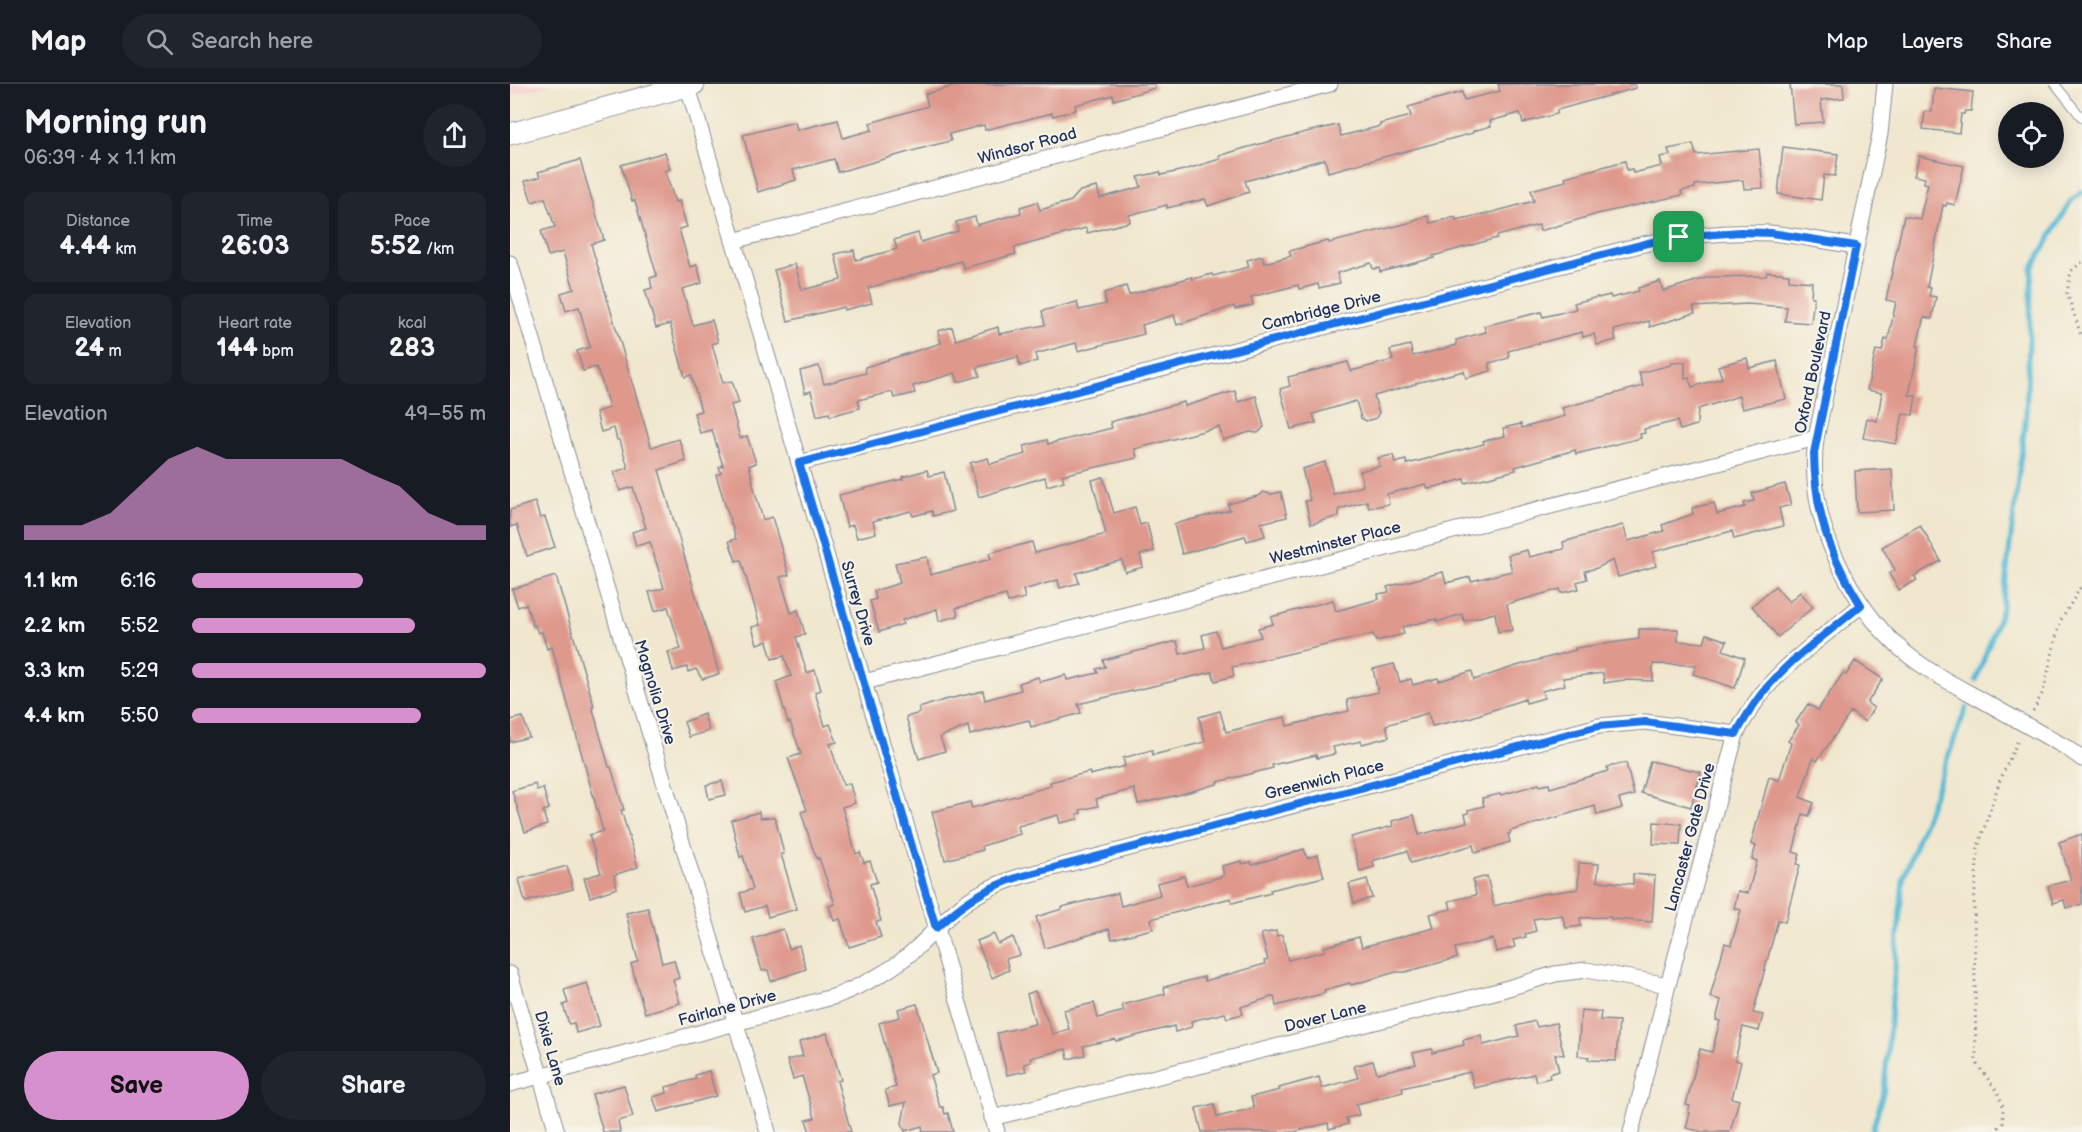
<!DOCTYPE html>
<html lang="en">
<head>
<meta charset="utf-8">
<style>
	:root { --surface:#171b24; --page:#20242c; --text:#f1f3f6; --muted:#9ea1a6; --line:#363941; --accent:#d690ce }
	body { margin:0; font-family:"Balsamiq Sans",sans-serif; background:var(--page); color:var(--text); height:100vh; display:flex; flex-direction:column; font-size:22px; white-space:nowrap }
	* { box-sizing:border-box; margin:0 }
	p { font-size:20px; color:var(--muted) }
	.icon { flex:none; width:33px; height:33px; fill:none; stroke:currentColor; stroke-width:2; stroke-linecap:round; stroke-linejoin:round }
	.map { position:relative; flex:1; overflow:hidden }
	.side { display:flex; flex-direction:column; background:var(--surface); width:510px }
	.side>* { flex:none }
	.tools { position:absolute; left:1488px; top:18px; display:grid; gap:12px }
	.tools a { display:grid; place-items:center; width:66px; height:66px; border-radius:50%; background:var(--surface); box-shadow:0 3px 15px #0003; font-size:30px }
	.pin { position:absolute; display:grid; place-items:center; width:51px; height:51px; color:#fff; margin:-26px; border-radius:12px; box-shadow:0 3px 9px #0006 }
	.round { display:grid; place-items:center; flex:none; width:63px; height:63px; border-radius:32px; background:var(--page) }
	.summary { display:flex; align-items:center; justify-content:space-between; height:102px; padding:0 24px }
	h1 { font-size:33px; font-weight:800; line-height:45px }
	.stats { display:grid; grid-template-columns:repeat(3,1fr); gap:9px; height:102px; padding:6px 24px }
	.stats div { display:grid; align-content:center; border-radius:12px; background:var(--page); text-align:center }
	.stats b { font-size:26px; font-weight:800 }
	.stats small { font-size:16px; font-weight:400 }
	.stats p { font-size:16px }
	.chart { height:168px; padding:12px 24px }
	.chart p { display:flex; justify-content:space-between }
	.chart svg { width:100%; height:108px; margin-top:6px; fill:var(--accent); opacity:.7 }
	.button { display:flex; gap:12px; margin-top:auto; padding:12px 24px }
	.button a { flex:1; height:69px; border-radius:36px; background:var(--accent); color:#111; font-size:24px; font-weight:800; line-height:69px; text-align:center }
	.button a+a { background:var(--page); color:var(--text) }
	ul { padding:0 24px; list-style:none; font-size:20px }
	li { display:grid; grid-template-columns:96px 72px 1fr; align-items:center; height:45px }
	li i { height:15px; border-radius:8px; background:var(--accent) }
	header { display:flex; align-items:center; gap:36px; box-sizing:border-box; height:84px; padding:0 30px; background:var(--surface); border-bottom:2px solid var(--line) }
	header strong { font-size:28px }
	nav { display:flex; gap:33px; margin-inline-start:auto; font-size:21px }
	.search { width:420px; height:54px; background:var(--page); display:flex; align-items:center; gap:15px; box-sizing:border-box; padding:0 21px; border-radius:33px; color:var(--muted); font-size:22px }
	main { display:flex; flex:1; min-height:0 }
	.map>svg:first-child { display:block }
	.built { fill:#f7d0cd }
	.lines { fill:none; stroke-linecap:round; stroke-linejoin:round }
	.stream { stroke:#57bad6; stroke-width:5 }
	.building { fill:#df988c }
	.lane-casing { stroke:#868b96; stroke-width:10 }
	.street-casing { stroke:#868b96; stroke-width:17 }
	.secondary-casing { stroke:#868b96; stroke-width:23 }
	.path { stroke:#868b96; stroke-width:3; stroke-dasharray:1.5 4.5; stroke-linecap:butt }
	.lane { stroke:#fff; stroke-width:8 }
	.street { stroke:#fff; stroke-width:15 }
	.secondary { stroke:#fff; stroke-width:21 }
	.route-casing { stroke:#fff; stroke-width:12 }
	.route { stroke:#1a73e8; stroke-width:8 }
	.labels { text-anchor:middle; stroke-width:4.5; stroke-linejoin:round; paint-order:stroke }
	.street-label { font-size:16px; fill:#1b2f5e; stroke:#f7f3e8 }
</style>
</head>
<body>
<header>
<strong>Map</strong>
<div class="search"><svg class="icon" aria-label="search" viewBox="0 0 24 24"><circle cx="10" cy="10" r="6"/><path d="M15 15l6 6"/></svg>Search here</div>
<nav><a>Map</a><a>Layers</a><a>Share</a></nav>
</header>
<main>
<section class="side">
<div class="summary"><div><h1>Morning run</h1><p>06:39 · 4 × 1.1 km</p></div><a class="round"><svg class="icon" aria-label="share" viewBox="0 0 24 24"><path d="M12 15V3M7 8l5-5 5 5M5 13v7h14v-7"/></svg></a></div>
<div class="stats">
<div><p>Distance</p><b>4.44<small> km</small></b></div>
<div><p>Time</p><b>26:03</b></div>
<div><p>Pace</p><b>5:52<small> /km</small></b></div>
</div>
<div class="stats">
<div><p>Elevation</p><b>24<small> m</small></b></div>
<div><p>Heart rate</p><b>144<small> bpm</small></b></div>
<div><p>kcal</p><b>283</b></div>
</div>
<div class="chart"><p><span>Elevation</span>49–55 m</p>
<svg viewBox="0 0 160 44" preserveAspectRatio="none"><path d="M0 44V38L10 38L20 38L30 33L40 22L50 11L60 6L70 11L80 11L90 11L100 11L110 11L120 17L130 22L140 33L150 38L160 38V44z"/></svg>
</div>
<ul>
<li><b>1.1 km</b>6:16<i style="width:58%"></i></li>
<li><b>2.2 km</b>5:52<i style="width:76%"></i></li>
<li><b>3.3 km</b>5:29<i style="width:100%"></i></li>
<li><b>4.4 km</b>5:50<i style="width:78%"></i></li>
</ul>
<div class="button"><a>Save</a><a>Share</a></div>
</section>
<div class="map">
<svg width="1572" height="1048" viewBox="0 0 1572 1048">
	<rect width="100%" height="100%" fill="#f7f3e8"/>
	<filter id="ink" filterUnits="userSpaceOnUse"><feTurbulence type="fractalNoise" baseFrequency=".0167" numOctaves="2"/><feDisplacementMap in="SourceGraphic" scale="12" xChannelSelector="R" yChannelSelector="G"/><feConvolveMatrix kernelMatrix="1 2 1 2 8 2 1 2 1" color-interpolation-filters="sRGB"/></filter>
	<filter id="wash" filterUnits="userSpaceOnUse"><feTurbulence type="fractalNoise" baseFrequency=".008" numOctaves="4" result="noise"/><feDisplacementMap in="SourceGraphic" scale="24" xChannelSelector="R" yChannelSelector="G"/><feGaussianBlur stdDeviation="1.35" result="paint"/><feColorMatrix in="noise" values="0 0 0 0 0 0 0 0 0 0 0 0 0 0 0 0 0 1.4 0 .05"/><feComposite in="paint" operator="in"/></filter>
	<g filter="url(#wash)">
		<rect width="100%" height="100%" fill="#f0e7ce"/>
		<path class="built" d="M0 0H44L0 12Z"/>
		<g class="lines">
			<g class="stream">
				<path d="M1466 596 1492 525 1516 331 1522 185 1561 117 1572 108"/>
				<path d="M1362 1048 1374 1005 1393 795 1456 624"/>
			</g>
		</g>
		<g id="blocks">
			<g class="building">
				<path d="M453 0H645V4L604 16 603 11 565 21 566 26 543 32 542 29 475 46 474 41 439 50 441 57 420 62 328 88 324 75 283 86 286 96 248 108 233 51 285 38 287 46 328 36 333 54 362 46 360 39 418 22 415 10Z"/>
				<path d="M988 0H1125L1126 4 1047 26V30L1013 39 1010 29 980 37 981 42 963 47V49L818 88 815 75 735 97 739 108 698 122 695 115 657 124V121L619 131 620 138 577 149 576 144 504 164 506 170 454 184 451 177 376 199 358 204 362 219 334 226V223L278 237 264 186 285 180 292 206 331 196 325 170 344 166 346 176 387 165 384 156 408 149 411 158 448 147 446 138 465 133 467 141 511 129 510 123 527 118 530 126 561 117 570 107 587 103 590 114 631 103 628 93 650 88 651 91 674 86 710 75 709 72 735 64 796 48 828 41 831 52 871 42 870 40 901 32 898 23 952 8 954 16 990 7Z"/>
				<path d="M1280 0H1333L1334 14 1311 16 1313 38 1284 40Z"/>
				<path d="M1424 4 1463 8 1461 27H1455L1454 30H1451L1449 49 1413 45 1415 27 1422 28Z"/>
				<path d="M1183 60 1186 71 1249 65 1253 104 1234 105 1233 96 1185 101V104L1171 107 1172 111 1087 130 1030 147 1029 141 987 152V154L923 172 924 174 870 188 869 184 863 185 861 179 827 189 830 199 809 204 808 200 789 205 788 201 741 213 743 221 725 225 724 222 667 241 664 231 632 241 634 250 568 267 566 259 525 270 527 277 510 282 508 273 467 283 470 292 448 298 445 289 403 302 405 309 384 314 382 308 348 316 350 324 320 332 319 329 307 332 301 307 295 309 290 287 309 282 314 300 356 289 355 283 431 259 428 247 442 243 446 256 488 243 489 250 535 241 532 227 567 218 569 226 596 220 594 209 616 202 619 211 682 193 683 195 702 190 703 192 739 183 737 176 752 172 754 179 781 172 779 167 818 157 819 159 903 138V136L918 132 920 139 945 133 946 136 983 128 1024 117 1021 106 1056 97 1055 93 1115 77 1117 86 1122 85 1123 89 1152 82 1150 73 1160 71 1158 65Z"/>
				<path d="M1273 63 1328 70 1325 92 1314 91 1311 116 1268 110Z"/>
				<path d="M155 68 160 85 155 87 165 118 169 117 177 143 169 145 180 183 187 181 192 199 172 205 183 241 202 236 208 258 202 260 213 299 222 297 229 319 221 321 230 354 237 352 246 379 239 382 243 397H242L253 436 262 433 279 491 270 493 281 529 288 526 295 550 286 553 297 589 305 586 311 606 305 608 315 642 320 640 327 658 320 660 333 701 340 700 345 719 332 723 346 770 350 768 354 779 360 777 367 798 360 800 371 837 366 838 371 853 339 863 330 835 324 837 319 822 325 820 309 774 307 775 302 762 291 728 297 726 278 674 291 670 280 638 278 639 266 598 281 592 274 572 262 575 257 557 247 560 242 543 250 541 231 476 226 477 219 457 226 455 206 391 211 389 209 383 213 382 202 346 190 349 184 329 191 327 181 291 175 293 160 240 146 244 135 206 142 204 140 194 147 192 125 117H122L111 81Z"/>
				<path d="M1409 72 1454 82 1445 121 1437 119 1436 122 1433 121 1417 203 1421 204 1419 212 1426 213 1422 235 1414 233 1413 236 1407 262H1409L1399 311 1406 312 1403 331 1393 330 1386 360 1353 354 1357 334 1367 337 1372 309 1357 306 1366 266 1372 267 1375 255 1378 256 1386 218 1376 216 1394 132 1410 135 1418 100 1414 99 1415 94 1404 92Z"/>
				<path d="M70 76 94 156 81 160 141 362 142 363 169 355 176 377 149 386 209 590 192 595 186 585 178 588 177 583 163 587 158 568 171 565 158 523 145 527 139 508 154 504 140 458 126 462 122 448 136 444 123 403 110 407 104 388 118 384 110 356H107L104 344 91 348 86 328 99 324 92 298 86 283 73 287 67 267 80 263 69 223 56 227 51 209 64 205 53 168 38 172 31 147 45 143 35 114 22 118 15 97 30 93 28 88Z"/>
				<path d="M1257 188 1279 190V196L1302 198 1301 213H1304L1301 239 1275 237 1277 223 1237 220 1183 223 1185 229 1140 243 1139 237 1104 246 1106 256 1087 261 1084 250 1073 253 1072 248 998 267 999 274 979 279 981 287 956 294 954 287 906 299V300L864 312 869 329 866 334 856 337 851 334 846 317 803 330 806 339 781 345 770 305 780 302 778 293 838 278 841 287 883 276 880 266 900 261 903 272 913 270 947 261 946 256 976 248 974 242 1031 228 1033 233 1066 225 1064 219 1088 213V214L1100 211 1101 214 1129 207 1128 204 1150 197 1153 207 1199 193 1256 192Z"/>
				<path d="M1237 274 1239 284 1267 277 1276 315 1232 325 1229 312 1188 325 1187 341 1170 346 1167 337 1134 345 1135 349 1130 350 1131 354 1066 370 1065 366 1005 383 1006 386 983 392 955 399 954 395 918 405 916 400 877 410 879 420 859 424 857 417 829 425V432L801 440 795 417 800 416 792 385 815 378 823 410 853 402 850 387 870 382 868 374 883 371 885 379 896 376 897 380 974 360 973 357 995 352 993 344 1011 340 1012 344 1055 332 1052 324 1133 302 1129 289 1161 281V279L1175 278V295L1179 294 1182 303 1212 294 1208 282Z"/>
				<path d="M725 307 728 318 746 312 754 343 748 349 740 348 713 356 709 343 625 365 627 374 552 391 554 397 537 402 535 393 469 413 460 379 478 374 480 380 516 370 514 362 537 356 538 360 602 344 600 338 674 318 675 322Z"/>
				<path d="M1382 385 1384 426 1347 428 1345 387Z"/>
				<path d="M417 386 419 392 434 388 443 427 423 432 422 427 403 432 401 427 363 437 366 449 347 454 343 441 337 443 329 411 393 395 392 393Z"/>
				<path d="M593 393 604 429 625 423 630 441 637 439 644 467 630 471 633 483 615 488 612 476 566 489 569 499 550 504 548 496 513 506 515 514 498 518 496 511 446 524 448 532 429 537 427 525 392 536 393 540 369 548 360 517 366 515 364 507 390 499 385 479 417 473 420 491 481 475 479 469 522 458 525 469 596 450 582 396Z"/>
				<path d="M1275 400 1281 421 1269 424 1273 442 1224 455 1222 447 1143 468 1146 482 1108 493 1103 476 1087 484 1075 487 1077 495 1067 498 1069 505 1051 509 1050 505 997 520 1002 546 988 548 985 529 954 537 952 530 927 538 926 535 892 543 894 550 866 557 863 550 722 583 724 592 705 597 702 588 568 620 571 629 521 643 519 636 460 651 458 642 430 653 435 667 409 675 396 633 410 629 409 624 434 616 473 607 475 616 511 606 509 599 528 593 530 598 556 591 557 596 588 589 586 585 595 583 593 576 667 557 670 570 695 564 692 551 706 547 711 563 751 553 748 544 763 540 761 533 823 516 826 527 869 515 868 510 879 508 877 503 933 488 936 499 960 493 961 497 1002 487 998 471 1017 466 1019 473 1054 465 1053 458 1113 441 1118 457 1154 447 1152 441 1183 430 1182 424 1204 419 1207 430 1235 423 1234 419 1244 417 1242 409Z"/>
				<path d="M753 408 761 410 771 408 777 433 751 439 755 452 737 457 735 452 672 470 664 440 720 426 718 420 751 411Z"/>
				<path d="M25 418 30 434 35 433 45 463 17 472 7 441 0 443V426Z"/>
				<path d="M1410 441 1431 477 1404 492 1407 496 1389 506 1379 490 1385 486 1372 463Z"/>
				<path d="M46 492 84 622H82L99 683H101L114 726H111L128 783 104 791 107 804 80 813 74 794 91 789 79 751 93 747 42 563 37 565 32 548 28 549 25 541 23 542 16 520 8 523 2 505Z"/>
				<path d="M1265 502 1279 518 1290 508 1303 523 1268 553 1242 522Z"/>
				<path d="M1129 545H1168V557L1194 559 1197 550 1217 557 1213 566 1235 574 1225 604 1183 590 1186 581 1143 580V597L1115 596 1094 599 1093 589 1053 594 1055 601 1032 607 1034 614 1016 619 1015 615 959 634 922 642 918 629 876 641 879 653 852 660 851 657 823 663 825 670 807 674 806 671 762 681 763 684 707 698V700L668 711 628 720 624 705 586 715 588 722 570 726 571 729 567 730 568 735 550 739 548 731 508 742 510 750 472 762 473 766 435 776 422 728 460 718 462 724 541 702 540 698 580 688V691L615 682 613 674 642 666 643 671 695 658 689 633 710 627 716 648 775 633 777 642 839 627 837 616 868 608 863 585 884 580 890 598 901 595 903 601 928 594 929 597 962 587 964 596 1006 582 1066 566 1065 564 1129 555Z"/>
				<path d="M1345 577 1373 595 1357 619 1364 624 1355 638 1341 628 1307 677 1303 674 1290 713 1304 719 1299 732 1293 730 1283 768 1290 770 1287 780 1290 781 1275 838 1268 836 1243 929 1253 931 1249 947 1233 943 1225 976 1231 978 1222 1014 1229 1016 1220 1048H1193L1176 1044 1180 1029 1178 1028 1180 1022 1176 1021 1190 965 1202 968 1210 937 1206 936 1211 916 1200 913 1215 859 1221 861 1231 826 1224 824 1228 807 1238 809 1247 777 1242 775 1246 762 1241 760 1259 693 1269 696 1281 659 1278 657 1289 641 1286 638 1298 620 1308 626 1333 589 1336 591Z"/>
				<path d="M194 630 199 647 179 653 174 638Z"/>
				<path d="M13 633 19 653 0 658V636Z"/>
				<path d="M1140 677 1191 688 1181 723 1131 709Z"/>
				<path d="M1116 679 1124 711 1109 715 1112 724 1087 731 1085 722 1000 747V750H998L1000 758 965 769 963 761 901 779 897 767 865 776 863 777 864 783 850 787 841 753 883 742 882 737 904 731 909 751 957 738 955 730 959 729 958 726 974 722 972 714 990 710 991 711 1029 700 1030 702 1039 700 1040 704 1098 687 1097 683Z"/>
				<path d="M212 697 216 711 199 715 196 701Z"/>
				<path d="M25 700 27 706 33 704 39 725 33 727 37 741 15 748 2 707Z"/>
				<path d="M249 728 250 734 265 733 274 770H271L287 825 258 833 255 822 235 828 230 809 243 805 233 772 230 773 221 736Z"/>
				<path d="M1144 738 1171 740 1170 761 1143 760Z"/>
				<path d="M1572 750V820L1556 824 1554 816 1543 819 1538 802 1561 796 1549 758Z"/>
				<path d="M794 765 797 774 808 771 814 793 760 806 761 809 722 819 721 814 641 835 643 845 602 855 599 845 535 864 526 833 552 825V823L608 809 611 822 650 811 647 799 674 792 677 802 714 792 712 782 732 777V780L741 778 742 781Z"/>
				<path d="M1069 779 1089 780 1087 797 1123 800V790L1145 792 1142 838 1101 835V833L1070 834 1071 842 1056 844 1052 831 1023 835 1026 847 1015 850 1016 853 1003 856 1005 863 986 868 983 855 945 864 947 874 895 888H886L841 901 840 899 814 906 815 909 766 922 764 912 731 923 733 930 717 934 715 929 681 937 682 943 665 948 664 942 606 957 605 955 573 962 575 971 558 975 556 965 520 974 521 978 514 980 516 987 497 991 487 949 525 940 517 910 525 907 543 950 559 945 554 926 584 919 588 934 614 927 612 921 655 910 654 903 694 893 695 897 755 880 754 877 758 876 751 850 766 847 767 852 772 851 778 876 815 867 814 863 849 853 852 863 924 844 920 830 941 825 939 817 966 811 963 796 977 792 984 822 1032 810 1068 805Z"/>
				<path d="M57 782 63 805 15 818 9 795Z"/>
				<path d="M857 795 862 814 844 819 839 800Z"/>
				<path d="M138 824 152 879 164 876 169 894 163 896 170 919 135 929 121 880 128 877 116 829Z"/>
				<path d="M273 845 279 865 289 861 296 885 261 897 258 886 252 887 243 855Z"/>
				<path d="M484 850 488 860 503 853 510 871 496 875 499 886 482 894 467 857Z"/>
				<path d="M77 899 90 942 66 949 64 939 59 940 53 921 58 919 54 906Z"/>
				<path d="M407 920 427 989 420 991 430 1023H433L435 1030 438 1029 443 1048H413L412 1042 395 1047 392 1039 396 1018 380 1022 375 1006 386 1003 369 939 390 933 388 925Z"/>
				<path d="M1071 926 1091 928 1090 936 1109 937 1106 977 1078 976 1079 973 1068 972Z"/>
				<path d="M1025 937 1027 943 1046 939 1054 971 1045 970 1049 987 1039 990 1040 994 1026 997 1024 990 964 1004 960 988 892 1004 893 1008 846 1020 849 1031 836 1034 838 1040 819 1045 818 1039 784 1048H692L686 1024 704 1020 707 1033 744 1024 741 1013 770 1006 769 1004 809 993 812 1004 848 994 844 982 863 977 867 989 906 980 903 969 922 965V969L954 961 953 956 971 952 973 961 1009 952 1006 942Z"/>
				<path d="M317 949 331 996 327 997 341 1048H300L296 1036 305 1034 292 992 283 995 277 976 293 972 289 958Z"/>
				<path d="M199 987 206 1012 148 1028 143 1013 157 1009 156 1003 186 995 185 991Z"/>
				<path d="M114 1001 123 1033 108 1037 110 1048H93L82 1010Z"/>
			</g>
		</g>
	</g>
	<g filter="url(#ink)">
		<use href="#blocks" fill-opacity="0" stroke="#868b96" stroke-width="1.5"/>
		<g class="lines">
			<g class="lane-casing">
				<path id="lane" d="M1545 0 1572 34"/>
			</g>
			<g class="street-casing">
				<g id="street">
					<path d="M177 0 487 1048"/>
					<path d="M1375 0 1370 50 1306 354C1301 396 1308 436 1326 474 1342 509 1362 540 1392 566 1413 584 1437 597 1461 610 1493 628 1525 646 1557 664L1572 675"/>
					<path d="M223 157 820 0"/>
					<path d="M0 179 258 1048"/>
					<path d="M289 379 1138 159C1178 151 1218 147 1259 149 1288 151 1317 158 1346 162"/>
					<path d="M354 598 1306 354"/>
					<path d="M0 890 47 1048"/>
					<path d="M0 1000 326 912C350 902 374 891 395 874 413 860 428 841 446 826 465 809 489 799 512 792L1089 642 1135 638 1226 650"/>
					<path d="M482 1034 988 907 1045 890 1076 886 1158 901"/>
					<path d="M1121 1048 1158 901 1226 650C1236 632 1246 615 1260 600 1286 571 1321 547 1351 521"/>
				</g>
			</g>
			<g class="secondary-casing">
				<path id="secondary" d="M0 50 184 0"/>
			</g>
			<g class="path">
				<path d="M1572 178 1561 187 1557 209 1572 254"/>
				<path d="M1523 627 1533 608 1550 538 1572 501"/>
				<path d="M1484 1048 1493 1039V1022L1487 1007 1466 979 1464 822 1468 763 1490 696 1509 654"/>
			</g>
			<use href="#lane" class="lane"/>
			<use href="#street" class="street"/>
			<use href="#secondary" class="secondary"/>
		</g>
	</g>
	<g class="lines" filter="url(#ink)">
		<g class="route-casing">
			<path id="route" d="M1230 148 1261 149 1346 162 1304 369C1305 430 1319 470 1351 521 1321 547 1286 570 1260 600 1246 615 1236 632 1226 650L1135 638 1089 642 512 792C476 803 453 819 426 844L289 379 1138 159 1169 153Z"/>
		</g>
		<use href="#route" class="route"/>
	</g>
	<g class="labels">
		<g class="street-label">
			<text transform="translate(517 61) rotate(-15)" y="6">Windsor Road</text>
			<text transform="translate(811 226) rotate(-14)" y="6">Cambridge Drive</text>
			<text transform="translate(1302 288) rotate(-78)" y="6">Oxford Boulevard</text>
			<text transform="translate(825 458) rotate(-14)" y="6">Westminster Place</text>
			<text transform="translate(349 519) rotate(74)" y="6">Surrey Drive</text>
			<text transform="translate(146 608) rotate(73)" y="6">Magnolia Drive</text>
			<text transform="translate(814 695) rotate(-14)" y="6">Greenwich Place</text>
			<text transform="translate(1179 753) rotate(-75)" y="6">Lancaster Gate Drive</text>
			<text transform="translate(217 923) rotate(-15)" y="6">Fairlane Drive</text>
			<text transform="translate(815 932) rotate(-14)" y="6">Dover Lane</text>
			<text transform="translate(41 964) rotate(74)" y="6">Dixie Lane</text>
		</g>
	</g>
</svg>
<div class="tools">
<a><svg class="icon" aria-label="locate" viewBox="0 0 24 24"><circle cx="12" cy="12" r="6"/><path d="M12 2v4M12 18v4M2 12h4M18 12h4"/></svg></a>
</div>
<div class="pin" style="left:1169px;top:153px;background:#1e9e55"><svg class="icon" aria-label="arrive" viewBox="0 0 24 24"><path d="M6 21V4h12l-3 4 3 4H6"/></svg></div>
</div>
</main>
</body>
</html>
